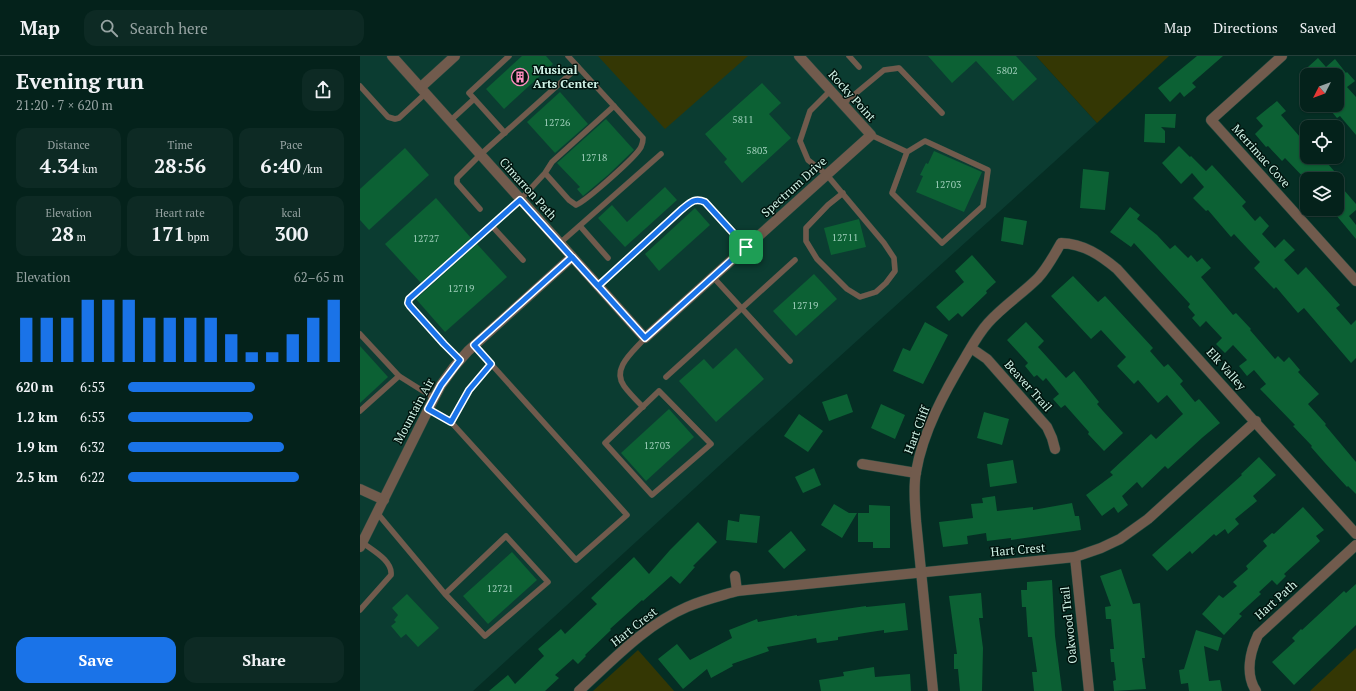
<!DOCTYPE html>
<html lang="en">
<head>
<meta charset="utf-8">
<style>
	:root { --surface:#04221b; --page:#0d2a24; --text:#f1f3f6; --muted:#97a4a3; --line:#253f3a; --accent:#1a73e8 }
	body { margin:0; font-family:"PT Serif",serif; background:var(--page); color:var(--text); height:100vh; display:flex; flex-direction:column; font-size:15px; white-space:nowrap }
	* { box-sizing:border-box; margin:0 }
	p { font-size:13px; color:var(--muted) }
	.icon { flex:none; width:22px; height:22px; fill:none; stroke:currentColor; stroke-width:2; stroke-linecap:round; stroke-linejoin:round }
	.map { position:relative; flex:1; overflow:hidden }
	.sheet { display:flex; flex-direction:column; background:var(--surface); width:360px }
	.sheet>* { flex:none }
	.needle { width:26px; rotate:228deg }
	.fabs { position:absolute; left:940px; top:12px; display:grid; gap:8px }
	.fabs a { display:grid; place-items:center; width:44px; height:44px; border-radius:8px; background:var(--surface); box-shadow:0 1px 3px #0004,0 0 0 1px var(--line); font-size:20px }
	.pin { position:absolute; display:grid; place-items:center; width:34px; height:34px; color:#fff; margin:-17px; border-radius:8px; box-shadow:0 2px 6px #0006 }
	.round { display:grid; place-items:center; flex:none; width:42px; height:42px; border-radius:12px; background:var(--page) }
	.overview { display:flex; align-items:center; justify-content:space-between; height:68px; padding:0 16px }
	h1 { font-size:22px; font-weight:700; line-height:30px }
	.figures { display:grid; grid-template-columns:repeat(3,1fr); gap:6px; height:68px; padding:4px 16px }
	.figures div { display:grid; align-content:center; border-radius:10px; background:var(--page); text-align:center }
	.figures b { font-size:20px; font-weight:700 }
	.figures small { font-size:11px; font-weight:400 }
	.figures p { font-size:11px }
	.chart { height:112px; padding:8px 16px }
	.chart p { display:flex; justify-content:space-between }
	.chart svg { width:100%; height:72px; margin-top:4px; stroke:var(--accent); stroke-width:6 }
	.button { display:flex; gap:8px; margin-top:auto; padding:8px 16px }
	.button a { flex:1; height:46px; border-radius:12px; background:var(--accent); color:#fff; font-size:16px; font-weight:700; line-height:46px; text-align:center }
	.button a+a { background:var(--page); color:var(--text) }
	ul { padding:0 16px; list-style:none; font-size:13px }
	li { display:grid; grid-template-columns:64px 48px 1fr; align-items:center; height:30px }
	li i { height:10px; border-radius:5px; background:var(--accent) }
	header { display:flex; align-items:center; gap:24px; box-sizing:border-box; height:56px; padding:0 20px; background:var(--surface); border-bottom:1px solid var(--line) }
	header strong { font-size:19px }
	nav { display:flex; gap:22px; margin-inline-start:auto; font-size:14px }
	.search { width:280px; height:36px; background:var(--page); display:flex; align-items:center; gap:10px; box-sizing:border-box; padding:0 14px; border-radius:12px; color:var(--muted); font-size:15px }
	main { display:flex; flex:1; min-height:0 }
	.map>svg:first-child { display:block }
	.built { fill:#0b3c31 }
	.green { fill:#343704 }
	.building { fill:#0c6134 }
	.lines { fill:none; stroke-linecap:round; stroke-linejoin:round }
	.service-casing { stroke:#214a3f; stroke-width:6 }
	.minor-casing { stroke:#214a3f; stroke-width:11 }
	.service { stroke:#715b4d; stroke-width:5.5 }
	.minor { stroke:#715b4d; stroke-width:10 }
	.route-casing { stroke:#fff; stroke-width:8 }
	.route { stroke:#1a73e8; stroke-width:5 }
	.labels { text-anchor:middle; stroke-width:3; stroke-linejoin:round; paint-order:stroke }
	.number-label { font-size:10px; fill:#9fceba }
	.poi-label { font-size:12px; font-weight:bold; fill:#d0f3e7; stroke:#00140e; text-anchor:start }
	.street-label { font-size:12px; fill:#d0f3e7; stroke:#00140e }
</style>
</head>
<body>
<header>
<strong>Map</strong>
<div class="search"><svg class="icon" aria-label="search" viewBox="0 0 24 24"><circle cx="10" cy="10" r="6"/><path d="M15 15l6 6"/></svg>Search here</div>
<nav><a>Map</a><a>Directions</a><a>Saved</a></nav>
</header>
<main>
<section class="sheet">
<div class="overview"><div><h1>Evening run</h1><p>21:20 · 7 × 620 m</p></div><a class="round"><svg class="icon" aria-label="share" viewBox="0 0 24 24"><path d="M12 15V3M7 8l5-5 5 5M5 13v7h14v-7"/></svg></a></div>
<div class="figures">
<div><p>Distance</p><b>4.34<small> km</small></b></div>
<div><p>Time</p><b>28:56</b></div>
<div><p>Pace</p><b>6:40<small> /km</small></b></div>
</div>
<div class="figures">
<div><p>Elevation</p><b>28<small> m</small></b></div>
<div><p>Heart rate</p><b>171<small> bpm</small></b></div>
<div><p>kcal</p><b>300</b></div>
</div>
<div class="chart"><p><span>Elevation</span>62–65 m</p>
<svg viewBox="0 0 160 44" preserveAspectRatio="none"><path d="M5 44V17M15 44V17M25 44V17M35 44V6M45 44V6M55 44V6M65 44V17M75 44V17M85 44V17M95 44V17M105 44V27M115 44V38M125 44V38M135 44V27M145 44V17M155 44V6"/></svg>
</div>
<ul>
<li><b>620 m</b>6:53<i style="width:59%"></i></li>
<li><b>1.2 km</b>6:53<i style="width:58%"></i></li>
<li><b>1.9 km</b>6:32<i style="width:72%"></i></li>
<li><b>2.5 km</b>6:22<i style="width:79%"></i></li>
</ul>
<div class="button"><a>Save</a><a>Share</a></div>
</section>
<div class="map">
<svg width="996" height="635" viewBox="0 0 996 635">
	<rect width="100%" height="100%" fill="#052e24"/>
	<path class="built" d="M0 0H676L737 67 371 399 113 635H0Z"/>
	<g class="green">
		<path d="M238 0H388L305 73Z"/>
		<path d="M676 0H809L737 67Z"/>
		<path d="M996 592V635H950Z"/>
		<path d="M278 594 314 635H233Z"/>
	</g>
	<g class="building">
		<path d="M162 0H186L193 8 144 53 126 33Z"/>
		<path d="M568 0H656L677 23 653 45 616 5 592 27Z"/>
		<path d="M837 0H863L832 27 836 31 824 41 820 36 810 46 798 32Z"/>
		<path d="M958 2 966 11 975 3 986 17 987 16 995 25 987 31 996 41V79L980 60 977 62 966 49H977V19H939Z"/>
		<path d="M402 27 421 47 409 58 431 82 382 127 364 106 367 103 345 78Z"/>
		<path d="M200 36 228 68 195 97 167 66Z"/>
		<path d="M917 45 926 55 921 59 947 89V101H962L981 123H947V125L925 102 922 105 908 90 906 91 895 78 903 70 896 62Z"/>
		<path d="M785 58H816L815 72 801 71 805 75V87L784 86Z"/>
		<path d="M246 63 274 94 248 119 223 140 217 133 220 131 197 107Z"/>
		<path d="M819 90 830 101 831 100 846 115 852 109 886 146 882 150 895 165 900 160 909 170 902 178 915 192 924 183 935 194 924 204 938 219 946 211 980 249 976 252 991 269 996 264V302L991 307 944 252 938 257 916 231 914 233 894 212 900 206 874 178 871 181 848 154 846 155 833 142 844 131 832 117 821 128 802 107Z"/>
		<path d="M45 92 69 119 9 174 0 164V133Z"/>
		<path d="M574 95 622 116 604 156 556 136 563 120 560 119 566 107 568 108Z"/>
		<path d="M723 113 749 116 745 154 720 152Z"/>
		<path d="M977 126 996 148V154L989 160 996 169V183L971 153H977Z"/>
		<path d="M305 131 317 144 265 191 238 162 252 149 267 166Z"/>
		<path d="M76 142 111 182 61 227 25 188Z"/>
		<path d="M770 151 780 159 777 163 797 179 810 193 815 189 828 202 831 199 837 206 842 202 851 212 841 221 873 259 876 257 891 273 890 274 915 303 918 300 924 306 929 301 940 314 938 316 959 338 948 348 966 368 965 369 996 406V438L988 430 987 431 965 407 951 391 952 390 933 370 935 369 900 333 906 328 894 314 887 320 879 310 887 304 873 289 865 297 856 288 862 282 846 265 840 271 832 262 835 259 828 251 830 248 774 187 771 191 750 176Z"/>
		<path d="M335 152 350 169 299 215 285 198Z"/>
		<path d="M644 161 667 165 663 189 641 185Z"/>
		<path d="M499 163 506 191 471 199 464 172Z"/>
		<path d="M117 188 147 221 85 276 56 243Z"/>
		<path d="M612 199 636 226 626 235 627 237 602 261 598 257 589 265 576 251 604 226 595 215Z"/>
		<path d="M454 218 477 243 436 280 413 255Z"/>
		<path d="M713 220 738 246 745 240 793 292 790 295 804 311 808 308 823 325 820 328 835 346 839 343 860 367 843 381 808 413 805 410 782 432 777 426 762 440 768 449 758 457 754 451 742 460 726 439 753 419 750 416 791 378 796 383 823 358 807 339 798 347 778 324 774 328 757 310 766 301 741 274 731 283 691 240Z"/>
		<path d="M565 266 588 279 563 328 533 315 543 292 550 295Z"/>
		<path d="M666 266 684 285 678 291 706 322 714 315 739 346 737 348 743 355 763 377 744 395 728 378 729 376 705 349 701 352 693 343 699 338 686 322 683 325 677 319 674 321 665 310 668 307 647 284Z"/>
		<path d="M0 290 28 321 0 347Z"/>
		<path d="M376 292 404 323 356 366 319 325 344 303 353 313Z"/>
		<path d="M487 338 493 356 469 365 462 346Z"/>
		<path d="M521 348 545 359 535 383 511 372Z"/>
		<path d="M309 353 334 381 286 425 261 397Z"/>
		<path d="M624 356 649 363 642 389 617 382Z"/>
		<path d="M439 358 463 375 448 396 424 380Z"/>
		<path d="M899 401 916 419 893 440 897 445 875 463 879 468 868 478 865 473 856 480 854 478 832 498 830 495 807 515 792 499 882 419 881 418Z"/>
		<path d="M653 404 657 427 630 431 627 408Z"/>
		<path d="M454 412 461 429 443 437 435 421Z"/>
		<path d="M635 440 637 455 673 451V454L712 447 715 460H719L721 474 651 484V482L627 485 626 477 607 480 608 488 583 491 579 466 613 462 611 448 623 447 622 442Z"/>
		<path d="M474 448 489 457H497L482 482 461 469Z"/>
		<path d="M509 449 530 450V492H513V486H498V457H509Z"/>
		<path d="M943 451 964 474 956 480 960 485 924 518 926 520 917 529 912 524 899 536 901 538 879 558 882 560 864 579 842 558 859 539 863 542 877 530 873 526 888 513 886 510 907 490 903 485 912 477 914 478Z"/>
		<path d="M380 458 400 460 397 487 366 484 368 464 379 466Z"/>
		<path d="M338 466 357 486 333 510 335 511 320 528 311 520 283 545 282 544 250 573 251 574 225 599 226 600 218 608 213 603 195 619 199 622 185 635H129L148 619 155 628 184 600 178 593 201 573 205 578 237 548 231 542 274 501 289 518 310 494Z"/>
		<path d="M431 475 446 494 424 513 408 495Z"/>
		<path d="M152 496 177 524 128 568 103 540Z"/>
		<path d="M761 513 773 548 780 547 785 602H782L786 633 754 635 753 625 756 624 754 606H751L750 593H754L751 563H746L745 551 751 550 740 520Z"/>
		<path d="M692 524 695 580 702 635H674L672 616H677L672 581H668L666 551H662L661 534H667V526Z"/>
		<path d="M996 528V569L934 629 912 606 935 585 932 582 941 573 942 574 984 535 986 537Z"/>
		<path d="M621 537 623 562H619L623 592 622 635H600L598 613H594V598H597L589 540Z"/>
		<path d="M47 538 79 572 58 591 46 578 41 582 31 570 36 566 34 564 38 559 32 552Z"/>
		<path d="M545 547 548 574 524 577V574L478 581V584L457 587 456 582 407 591 409 595 372 608 373 610 351 622 347 613 323 633 298 603 317 588 330 604 372 582 369 574 397 563 398 566 437 559V560L506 550V551Z"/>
		<path d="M836 574 862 582 858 595 844 590 849 625 860 624 862 635H829L828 627 821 628 819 614 824 613Z"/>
		<path d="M514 611 515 621 550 618 551 635H461L459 624 484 620 483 616Z"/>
	</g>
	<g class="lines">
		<g class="service-casing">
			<g id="service">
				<path d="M208 0 254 50"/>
				<path d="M489 0 499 11"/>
				<path d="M0 30 28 61 35 63 39 62 66 37"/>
				<path d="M470 35 450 55 440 85 448 104 467 119 524 187 534 202 535 215 526 227 516 236 500 241 487 233 457 203 446 185V172L468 149 483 137"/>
				<path d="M483 48 524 14 539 12 582 57"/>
				<path d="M90 65 114 43"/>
				<path d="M145 77 109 37 149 0"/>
				<path d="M511 79 547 96 565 85 628 114 623 150 582 187 532 137 547 96"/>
				<path d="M120 153 97 127V122L120 99 218 11"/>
				<path d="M131 169 163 204"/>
				<path d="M220 170 248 202"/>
				<path d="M200 187 301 98"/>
				<path d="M353 221 430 305"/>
				<path d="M238 230 321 154C330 147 334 141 345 146L386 191"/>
				<path d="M0 278 39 320"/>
				<path d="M100 304 84 288 50 250 48 247 49 243 160 144 185 117 192 106 254 50 283 82C283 85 282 89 281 91 276 101 226 145 216 149L209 144 185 117"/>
				<path d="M306 321 435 204"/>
				<path d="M299 335 351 388 292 439 245 387Z"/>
				<path d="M283 351C276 344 269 337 264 330 251 312 274 295 285 282"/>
				<path d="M68 353 91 366 216 504 267 459 114 289"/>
				<path d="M0 355 39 320 74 342"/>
				<path d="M91 366 109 334 131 308"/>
				<path d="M18 458 85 538 146 480 188 526 125 580 85 538"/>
				<path d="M0 554 31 519C33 505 12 494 3 487"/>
			</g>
		</g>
		<g class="minor-casing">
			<g id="minor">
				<path d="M32 0 285 282 511 79 439 0"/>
				<path d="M922 0 851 64 996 225"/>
				<path d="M61 31 95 0"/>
				<path d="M611 292 627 303 687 371 692 382 695 393"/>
				<path d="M502 408 556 417"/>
				<path d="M0 433 24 444"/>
				<path d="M0 491 71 348 81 329 94 311 108 295 212 201"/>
				<path d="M715 501 729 635"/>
				<path d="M375 520 377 535"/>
				<path d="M219 635C252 605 285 569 327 551 343 544 360 540 377 535L715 501 741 492 760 483 788 463 896 365"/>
				<path d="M573 635 556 465C555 449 553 432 556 416 563 375 585 335 606 300 613 288 619 277 628 267 643 250 662 238 678 222 688 211 694 199 701 187 724 188 740 199 757 213L996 478"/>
				<path d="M896 635C885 618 890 596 898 579L996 489"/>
			</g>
		</g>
		<use href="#service" class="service"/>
		<use href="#minor" class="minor"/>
	</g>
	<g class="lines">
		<g class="route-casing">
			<path id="route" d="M386 191 345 146C334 141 330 147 321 154L238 230 160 144 49 243 48 247 50 250 84 288 100 304 81 329 68 353 91 366 109 334 131 308 114 289 212 201 285 282 386 191"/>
		</g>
		<use href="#route" class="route"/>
	</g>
	<defs>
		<g id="building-ring" transform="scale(0.9)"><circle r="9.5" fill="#00140e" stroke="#fd8ebe" stroke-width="1.5"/><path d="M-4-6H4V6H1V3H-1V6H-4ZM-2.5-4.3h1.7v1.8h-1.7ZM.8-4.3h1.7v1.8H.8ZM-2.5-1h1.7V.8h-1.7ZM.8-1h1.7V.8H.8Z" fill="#fd8ebe"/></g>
	</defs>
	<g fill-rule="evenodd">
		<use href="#building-ring" x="160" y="21"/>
	</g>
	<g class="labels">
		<g class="number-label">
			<text x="647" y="18">5802</text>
			<text x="383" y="67">5811</text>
			<text x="197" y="70">12726</text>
			<text x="397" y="98">5803</text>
			<text x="234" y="105">12718</text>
			<text x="588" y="132">12703</text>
			<text x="485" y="185">12711</text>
			<text x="66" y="186">12727</text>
			<text x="101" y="236">12719</text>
			<text x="445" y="253">12719</text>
			<text x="297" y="393">12703</text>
			<text x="140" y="536">12721</text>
		</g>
		<g class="poi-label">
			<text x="173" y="18">Musical<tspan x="173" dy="14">Arts Center</tspan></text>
		</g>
		<g class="street-label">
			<text transform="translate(492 40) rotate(48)" y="4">Rocky Point</text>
			<text transform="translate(901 100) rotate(48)" y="4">Merrimac Cove</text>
			<text transform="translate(434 131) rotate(-42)" y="4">Spectrum Drive</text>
			<text transform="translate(168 133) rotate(48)" y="4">Cimarron Path</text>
			<text transform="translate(866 313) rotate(48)" y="4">Elk Valley</text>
			<text transform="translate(668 330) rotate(48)" y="4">Beaver Trail</text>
			<text transform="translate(54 355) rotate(-62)" y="4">Mountain Air</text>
			<text transform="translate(557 374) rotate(-69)" y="4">Hart Cliff</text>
			<text transform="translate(658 494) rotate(-5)" y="4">Hart Crest</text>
			<text transform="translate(916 544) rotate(-42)" y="4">Hart Path</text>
			<text transform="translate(709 569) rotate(-96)" y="4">Oakwood Trail</text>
			<text transform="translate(274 571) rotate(-38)" y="4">Hart Crest</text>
		</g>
	</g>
</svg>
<div class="fabs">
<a><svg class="needle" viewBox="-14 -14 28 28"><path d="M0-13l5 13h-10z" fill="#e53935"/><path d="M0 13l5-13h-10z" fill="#97a4a3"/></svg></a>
<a><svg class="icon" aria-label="locate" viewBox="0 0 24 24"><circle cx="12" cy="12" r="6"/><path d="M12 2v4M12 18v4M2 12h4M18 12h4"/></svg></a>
<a><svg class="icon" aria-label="layers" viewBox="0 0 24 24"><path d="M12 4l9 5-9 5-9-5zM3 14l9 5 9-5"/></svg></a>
</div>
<div class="pin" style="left:386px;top:191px;background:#1e9e55"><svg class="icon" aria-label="arrive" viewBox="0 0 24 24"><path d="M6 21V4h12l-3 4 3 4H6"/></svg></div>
</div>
</main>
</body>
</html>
